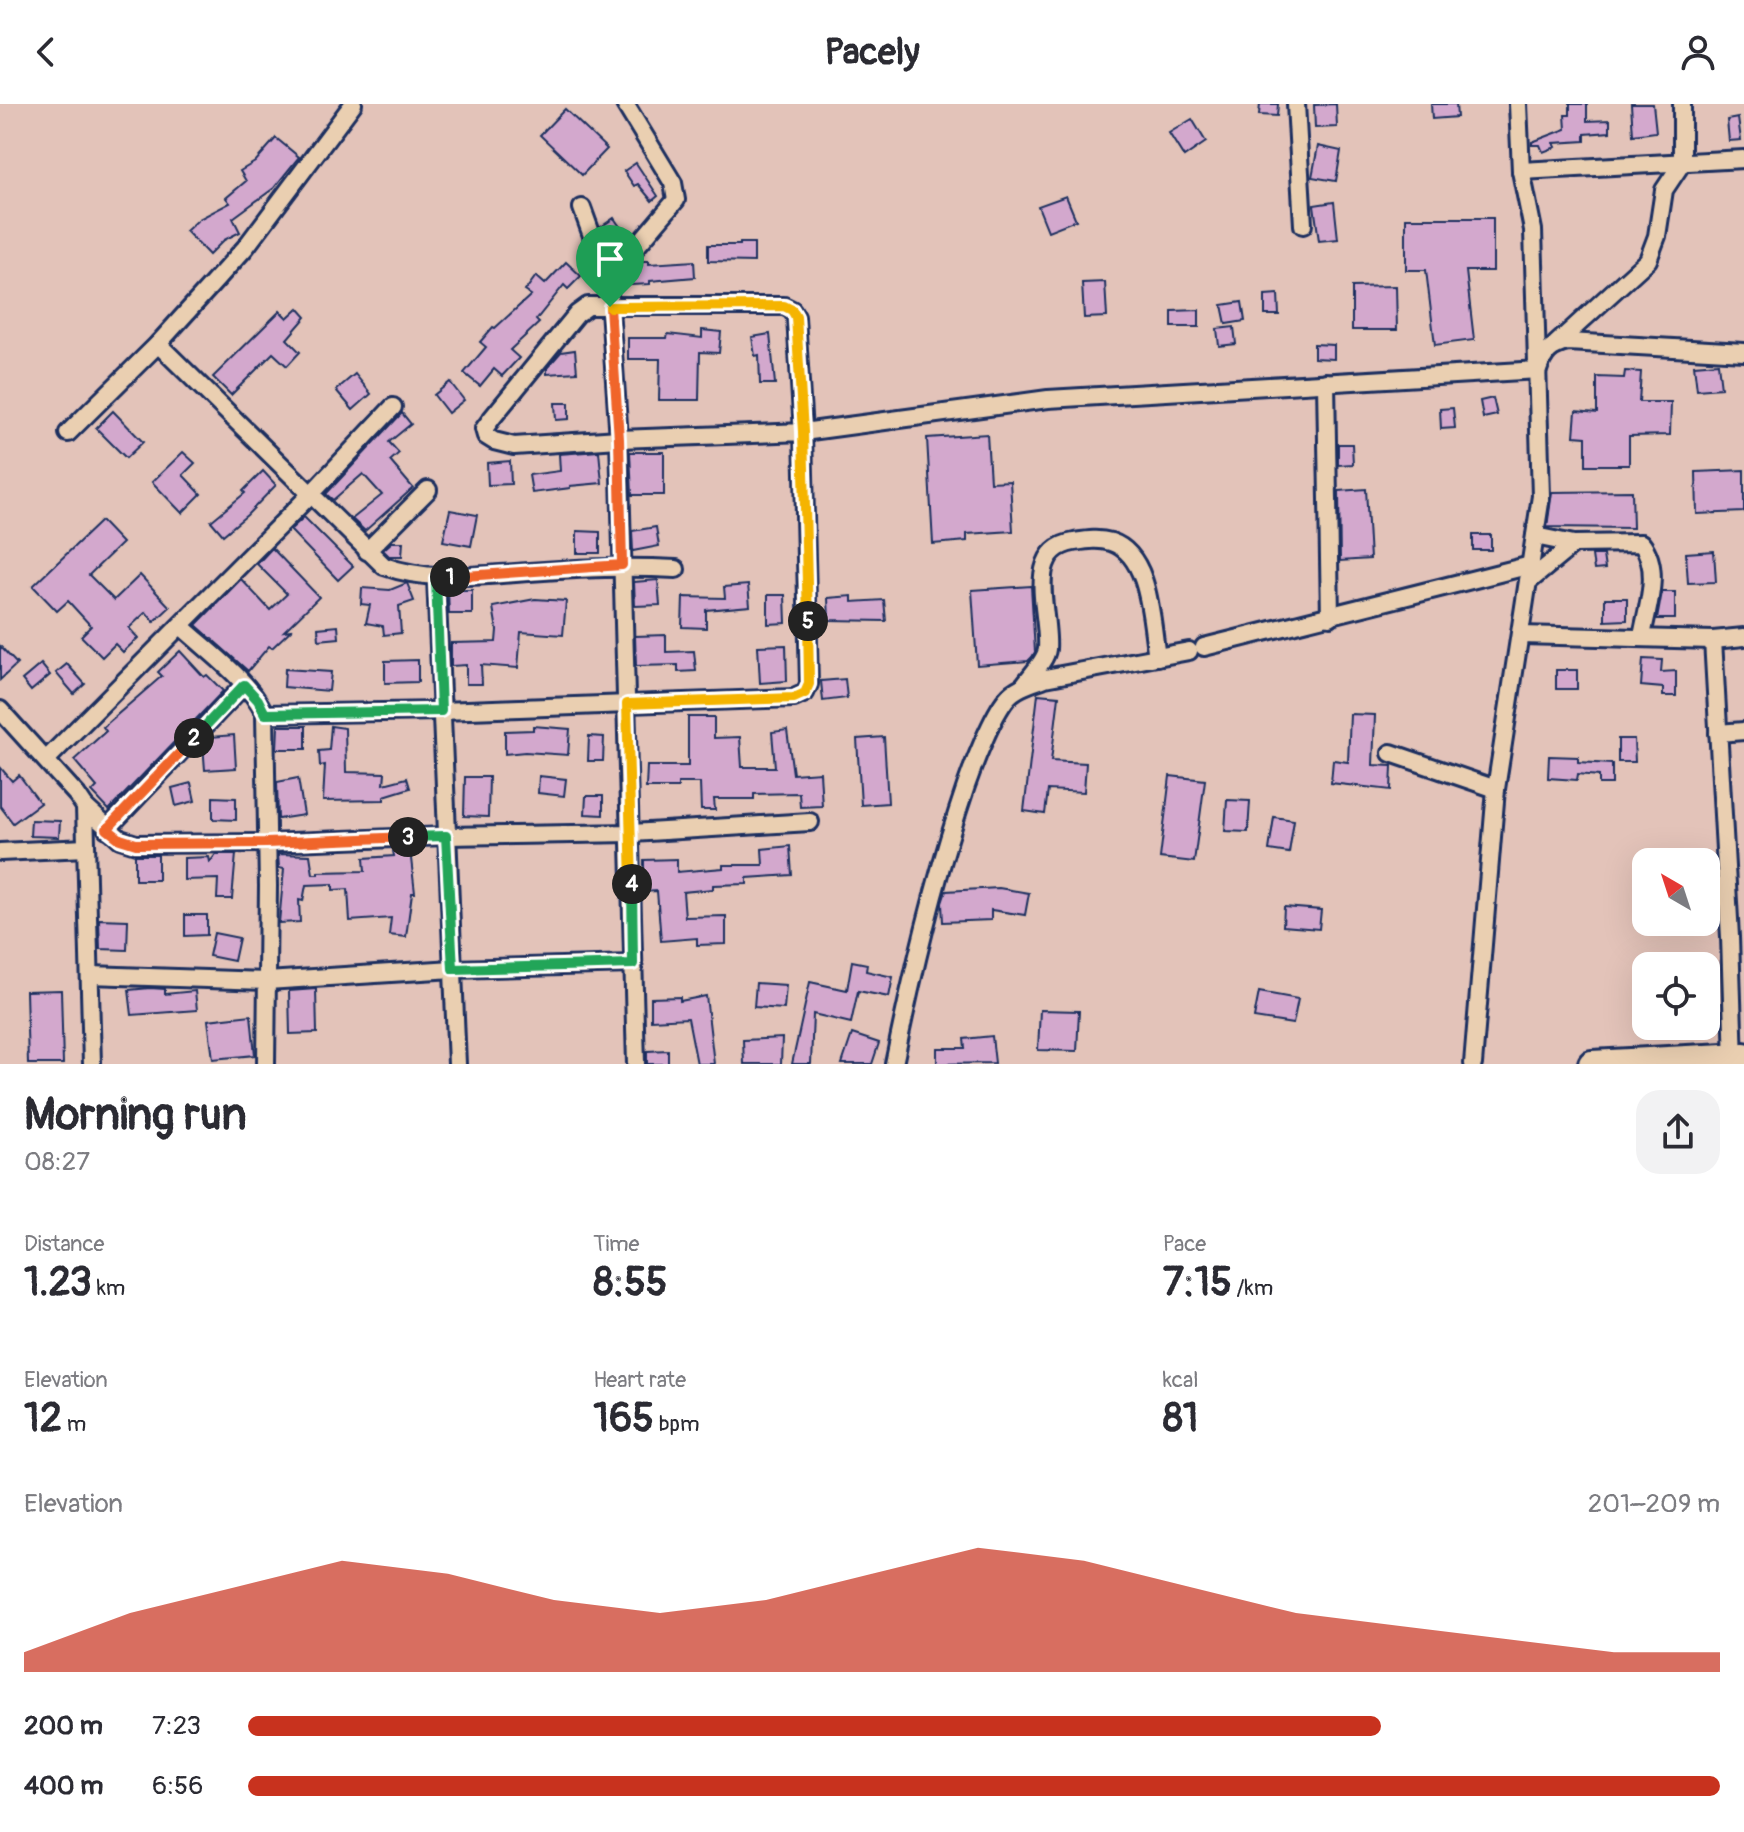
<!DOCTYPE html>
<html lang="en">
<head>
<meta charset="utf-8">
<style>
	:root { --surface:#fff; --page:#f2f2f3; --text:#2b2b33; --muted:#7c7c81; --accent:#c8321e }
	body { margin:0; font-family:Pangolin,sans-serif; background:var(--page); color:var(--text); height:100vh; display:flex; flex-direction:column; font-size:30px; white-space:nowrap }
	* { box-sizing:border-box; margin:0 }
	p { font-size:26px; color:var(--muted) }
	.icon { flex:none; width:44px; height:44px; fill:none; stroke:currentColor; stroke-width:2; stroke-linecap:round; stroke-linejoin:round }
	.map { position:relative; height:960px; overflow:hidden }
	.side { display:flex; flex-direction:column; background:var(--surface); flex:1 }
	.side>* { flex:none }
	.needle { width:52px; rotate:321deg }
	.controls { position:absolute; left:1632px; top:744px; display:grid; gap:16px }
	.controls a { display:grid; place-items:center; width:88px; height:88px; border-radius:16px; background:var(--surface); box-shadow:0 8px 32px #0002; font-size:40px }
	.pin { position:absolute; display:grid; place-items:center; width:68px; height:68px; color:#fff; margin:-82px -34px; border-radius:50% 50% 50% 0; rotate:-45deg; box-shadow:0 0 8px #0007 }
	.pin .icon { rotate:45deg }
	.km { position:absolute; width:40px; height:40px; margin:-20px; border-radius:50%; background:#222; color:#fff; font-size:22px; line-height:40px; text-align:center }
	.round { display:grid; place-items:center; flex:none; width:84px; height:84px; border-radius:24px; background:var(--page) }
	.headline { display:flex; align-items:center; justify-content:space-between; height:136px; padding:0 24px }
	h1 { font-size:44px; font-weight:700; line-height:60px }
	.metrics { display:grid; grid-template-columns:repeat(3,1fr); gap:12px; height:136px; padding:8px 24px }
	.metrics div { display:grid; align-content:center }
	.metrics b { font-size:40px; font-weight:700 }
	.metrics small { font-size:22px; font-weight:400 }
	.metrics p { font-size:22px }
	.chart { height:224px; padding:16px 24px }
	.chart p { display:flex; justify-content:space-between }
	.chart svg { width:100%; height:144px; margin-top:8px; fill:var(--accent); opacity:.7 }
	ul { padding:0 24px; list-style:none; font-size:26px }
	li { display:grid; grid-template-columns:128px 96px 1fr; align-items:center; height:60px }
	li i { height:20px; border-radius:10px; background:var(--accent) }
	header { display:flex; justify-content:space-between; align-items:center; height:104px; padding:0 24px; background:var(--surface); font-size:36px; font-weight:700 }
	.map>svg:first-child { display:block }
	.building { fill:#d3a8cd; stroke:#1b2f5e; stroke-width:2 }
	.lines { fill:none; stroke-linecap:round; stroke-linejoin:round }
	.minor-casing { stroke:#1b2f5e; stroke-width:22 }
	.trunk-casing { stroke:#1b2f5e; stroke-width:32 }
	.minor { stroke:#eacfb1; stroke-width:16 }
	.trunk { stroke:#eacfb1; stroke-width:26 }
	.split-1-casing { stroke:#fff; stroke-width:16 }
	.split-2-casing { stroke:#fff; stroke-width:16 }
	.split-3-casing { stroke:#fff; stroke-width:16 }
	.split-4-casing { stroke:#fff; stroke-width:16 }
	.split-5-casing { stroke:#fff; stroke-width:16 }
	.split-6-casing { stroke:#fff; stroke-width:16 }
	.split-1 { stroke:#f0652b; stroke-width:10 }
	.split-2 { stroke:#22a559; stroke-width:10 }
	.split-3 { stroke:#f0652b; stroke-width:10 }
	.split-4 { stroke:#22a559; stroke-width:10 }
	.split-5 { stroke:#f5b400; stroke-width:10 }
	.split-6 { stroke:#f5b400; stroke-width:10 }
</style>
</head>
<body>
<header><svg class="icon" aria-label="back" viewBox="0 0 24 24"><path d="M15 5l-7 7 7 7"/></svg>Pacely<svg class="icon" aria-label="person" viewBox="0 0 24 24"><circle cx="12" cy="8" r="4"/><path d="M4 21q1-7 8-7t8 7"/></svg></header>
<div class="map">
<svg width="1744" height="960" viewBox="0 0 1744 960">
	<rect width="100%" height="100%" fill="#e3c3b9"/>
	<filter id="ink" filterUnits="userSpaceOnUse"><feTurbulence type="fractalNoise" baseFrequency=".0125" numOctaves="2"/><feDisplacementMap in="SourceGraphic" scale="16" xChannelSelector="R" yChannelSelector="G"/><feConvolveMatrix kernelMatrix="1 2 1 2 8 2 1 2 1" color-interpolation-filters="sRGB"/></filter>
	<g filter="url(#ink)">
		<g class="building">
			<path d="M1260 0H1278L1277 12 1259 11Z"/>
			<path d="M1336 0 1337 23 1315 24 1314 1Z"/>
			<path d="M1431 0H1456L1457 13 1432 15Z"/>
			<path d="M1570 0H1587V17L1610 16V28L1585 30V37L1554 39 1556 43 1543 48 1540 41H1532V38L1566 25 1565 11H1570Z"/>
			<path d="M1631 0H1653L1656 28 1633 31Z"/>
			<path d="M565 5 607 45 582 71 540 31Z"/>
			<path d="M1738 14 1741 36 1729 37 1727 16Z"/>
			<path d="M1192 15 1206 38 1184 53 1169 29Z"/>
			<path d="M276 34 299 53 274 84 233 114 240 128 224 136 209 151 186 127 199 115 230 99 226 94 246 77 240 67 255 58Z"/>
			<path d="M1318 42 1341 47 1336 77 1312 73Z"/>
			<path d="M636 59 658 92 652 97 638 80 634 82 624 67Z"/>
			<path d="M1066 92 1076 116 1048 127 1038 102Z"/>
			<path d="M1334 98 1338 135 1319 137 1314 101Z"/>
			<path d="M614 114 623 127 610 137 601 123Z"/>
			<path d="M1406 114H1493V167H1466L1474 236 1435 241 1426 166H1406Z"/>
			<path d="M740 139H754V158L708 157V141H740Z"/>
			<path d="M638 157H649V160L694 157 695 173 650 177V180L631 181 630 167Z"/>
			<path d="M566 158 581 172 568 185 564 181 536 216 539 219 510 246 519 254 502 272 494 265 480 282 464 269 486 243 480 238 493 223 495 224 531 191 525 187 536 172 545 180Z"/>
			<path d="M1105 178 1107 213 1084 214 1082 179Z"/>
			<path d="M1396 182 1397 226H1352V183Z"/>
			<path d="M1278 190 1279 211H1265V191Z"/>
			<path d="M1242 198 1245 217 1226 220 1222 201Z"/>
			<path d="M298 204 306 213 287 235 300 248 287 262 273 249 231 291 213 273 280 207 287 214Z"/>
			<path d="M1199 206V223H1172V207Z"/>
			<path d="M1234 223 1236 240 1219 242 1217 225Z"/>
			<path d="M702 226 721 228 719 249 700 248 699 296H659L660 255H628V234H667L668 230 702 234Z"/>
			<path d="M770 230 775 280H760L759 251 755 252 752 233Z"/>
			<path d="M1314 240 1334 241V255L1314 254Z"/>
			<path d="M575 246 577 268 547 270V264L561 248Z"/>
			<path d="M1718 259 1721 284 1697 286 1694 261Z"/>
			<path d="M1625 267 1641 268 1639 298H1671L1670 331 1629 332V361H1586V333L1574 332 1576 307 1597 309V273L1624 274Z"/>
			<path d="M355 270 371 290 353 306 336 286Z"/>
			<path d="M450 278 464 296 448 309 434 291Z"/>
			<path d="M1493 294 1497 311 1483 314 1480 297Z"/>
			<path d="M555 299H569V315L556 316Z"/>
			<path d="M1453 304 1455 324 1441 325 1440 305Z"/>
			<path d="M113 307 143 338 126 354 96 324Z"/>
			<path d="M402 309 411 320 389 338 399 349 390 357 413 384 365 427 352 415 382 391 363 370 333 396 326 390Z"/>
			<path d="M987 330 990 378 1010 377 1013 427 967 430V437L933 440 927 334Z"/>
			<path d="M1338 340H1352L1353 360 1338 361Z"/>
			<path d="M599 347 602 379 570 382V384L532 389 529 371 560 367 559 350Z"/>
			<path d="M183 348 195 359 183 371 201 390 182 409 152 378Z"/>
			<path d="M630 348H664V391H632Z"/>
			<path d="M510 357 511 380 488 381 487 359Z"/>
			<path d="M1744 366V408L1697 410 1696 368Z"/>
			<path d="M263 367 276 381 247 411 223 431 211 417 245 389 243 387Z"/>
			<path d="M1366 385 1370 455 1340 457 1339 387Z"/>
			<path d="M1632 387 1633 424 1547 423 1552 388Z"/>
			<path d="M450 406 477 411 471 442 443 437Z"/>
			<path d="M304 413 353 462 338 476 290 426Z"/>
			<path d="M101 417 122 439 89 471 114 496 140 471 170 503 154 518 146 508 129 524 138 534 123 548 115 540 102 553 81 532 91 522 68 497 57 507 33 482Z"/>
			<path d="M656 423 659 442 633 447 632 427Z"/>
			<path d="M577 427 600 428V449H577Z"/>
			<rect x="1473" y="431" width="18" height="15"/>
			<path d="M392 438H403L402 452H389L383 446Z"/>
			<path d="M272 444 319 493 284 527 291 526 272 544 269 542 248 567 196 521 241 475 270 506 287 490 257 460Z"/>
			<path d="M1714 447 1716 478 1688 479 1686 449Z"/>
			<path d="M1592 451H1603L1605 465 1594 466Z"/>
			<path d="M658 476 660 501 635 502 634 478Z"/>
			<path d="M407 479 414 497 399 502 401 529 384 531 383 522 366 519 370 501 361 500 362 484 390 486Z"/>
			<path d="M748 481 750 502 706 506V524L682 523 683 493 725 494 724 483Z"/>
			<path d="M1031 482 1035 548 1032 553 1028 557 977 561 972 486Z"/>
			<path d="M448 486H472V510H449Z"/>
			<path d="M1662 488H1675V515H1657Z"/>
			<path d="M768 491H785L786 519 768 520Z"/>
			<path d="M852 492V498L884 496 886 517 829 516 828 494Z"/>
			<path d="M1605 494H1627V516L1605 517Z"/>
			<path d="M535 495 566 497 563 531 521 528 518 564 481 561 482 580H466V561L451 562V539L496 538 497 526 493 503Z"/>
			<path d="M338 522 339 534 319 536 318 524Z"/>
			<path d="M666 531V548L694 547 696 567 678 568V561L636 562 635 532Z"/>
			<path d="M786 541 787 577 760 579 758 542Z"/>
			<path d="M0 542 17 560 0 576Z"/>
			<path d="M180 547 204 573 207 571 223 587 109 706 92 688 97 683 74 656 106 627 103 623 162 572 158 568Z"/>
			<path d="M1643 555 1662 556 1661 568 1676 567V592H1663V584L1641 582Z"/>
			<path d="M418 556V578L385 579V557Z"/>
			<path d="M41 560 50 571 31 587 22 576Z"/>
			<path d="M67 560 85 580 74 590 56 569Z"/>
			<path d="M285 565 331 568 329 587 284 583Z"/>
			<rect x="1556" y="566" width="21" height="19"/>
			<path d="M845 575 847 594 823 597 821 577Z"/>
			<path d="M1038 590 1059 592 1051 657 1086 659 1084 688 1048 686 1045 710 1024 707Z"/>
			<path d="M1350 610 1375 611 1373 661 1392 662 1391 686 1331 679 1333 656 1348 658Z"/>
			<path d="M688 613H714V634L740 633 742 663H775L772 628 787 626 793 670 820 668 822 702 800 703 799 689 754 690V695H714L715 706H701L700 679H678V684H646L647 662H688Z"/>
			<path d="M278 622H306V645H277Z"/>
			<path d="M331 622 345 624 346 668 385 669 384 680 407 674 410 684 384 692V696L323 697 325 661 320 662 319 647 329 646Z"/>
			<path d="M533 622 570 625 568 651 525 648 505 650V627L533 626Z"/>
			<path d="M234 631 236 664 205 666 203 640 210 633Z"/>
			<path d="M589 632 604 633 603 657H588Z"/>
			<path d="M884 633 888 699 861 701 857 635Z"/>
			<path d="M1618 635H1634L1635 658H1618Z"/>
			<path d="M1549 652 1578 653V658L1612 660V680H1599V672L1578 670 1577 676 1548 674Z"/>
			<path d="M0 663 12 677 19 671 40 699 13 719 0 702Z"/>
			<path d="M539 672 566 675 564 692 538 689Z"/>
			<path d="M1170 672 1205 676 1194 758 1160 754Z"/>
			<path d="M465 673H489L488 713 464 712Z"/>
			<path d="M298 674 304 711 278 715 277 678Z"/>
			<path d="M191 679 195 697 176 702 172 684Z"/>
			<path d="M586 692H603V711L585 710Z"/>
			<path d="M213 693 236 694V716L213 715Z"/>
			<path d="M1227 696 1250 697 1248 728 1225 727Z"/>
			<path d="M1274 713 1294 716 1289 749 1269 746Z"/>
			<path d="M31 716 60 717 59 733 30 732Z"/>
			<path d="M790 742 792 771 747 774V780L713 781V785L683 788 685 813 726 812V840L697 841V834L661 837 657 787 644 788V756L677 755V768L723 764V761H763L762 745Z"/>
			<path d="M410 746 415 789H412L406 833 389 831 391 814 350 817 348 785 333 786V780L306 781 303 797 299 796 300 818 279 819 284 765 279 764 278 750 310 751 313 770H318V768L365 767 364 754 394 752 393 747Z"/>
			<path d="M216 750H236L232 795H217L218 775 184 776V754L209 753 210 758Z"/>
			<rect x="135" y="751" width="23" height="25"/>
			<path d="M999 784 1029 789 1025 811 991 806V816L943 818 942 799 946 787Z"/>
			<path d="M1284 803 1321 806 1319 825 1283 822Z"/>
			<path d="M185 811H207V831L185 832Z"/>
			<path d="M99 815 128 816 127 846 100 845Z"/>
			<path d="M214 829 239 834 234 857 209 852Z"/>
			<path d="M852 857 867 860 866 867 893 873 889 893 858 887 851 919 813 910 811 960H792L810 878 847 886Z"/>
			<path d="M756 879 786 881 784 905 754 903Z"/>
			<path d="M150 884 165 885V890L195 887 197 906 132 911 129 886Z"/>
			<path d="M316 885 317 929 290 930 289 887Z"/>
			<path d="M61 886 63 960H28L26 887Z"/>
			<path d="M1259 888 1298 895 1293 920 1254 914Z"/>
			<path d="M706 892 714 960H697L688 914 651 916V894L680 893V897Z"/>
			<path d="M1040 906 1079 907 1077 947 1038 946Z"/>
			<path d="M251 911 255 951 213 955 208 916Z"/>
			<path d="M852 930 879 939 872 960H842Z"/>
			<path d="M992 932 995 959 937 960V944H965L964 935Z"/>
			<path d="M782 934 781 960H744L743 936Z"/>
			<path d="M668 946V960H647V947Z"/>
		</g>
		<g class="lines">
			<g class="minor-casing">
				<g id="minor">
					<path d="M1296 0 1303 121"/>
					<path d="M1521 67 1744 55"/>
					<path d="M582 104 608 176 619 335 636 960"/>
					<path d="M608 176 676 96 673 79 625 0"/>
					<path d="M158 240 384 462C431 479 480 471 529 468 578 464 626 462 676 465"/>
					<path d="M1556 240 1648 156 1657 132 1664 86 1682 59V0"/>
					<path d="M1326 278 1330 513"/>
					<path d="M68 329 158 240 245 144 353 0"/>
					<path d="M1535 432 1574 440 1641 439C1662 465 1647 503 1642 533"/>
					<path d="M367 447 428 386"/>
					<path d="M436 474 457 960"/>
					<path d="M1528 478 1574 440"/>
					<path d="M181 522C209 548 248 575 265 610"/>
					<path d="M1521 531 1713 536 1744 533"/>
					<path d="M1713 536 1730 833 1734 958"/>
					<path d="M1204 543 1531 461"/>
					<path d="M1024 581C1031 571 1046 556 1047 545 1050 510 1023 446 1074 438 1087 436 1098 434 1111 438 1151 451 1151 518 1157 553"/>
					<path d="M0 606 77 691 85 703 92 960"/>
					<path d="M1718 629 1744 627"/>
					<path d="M1391 649 1496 685"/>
					<path d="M46 656 311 390 393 303"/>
					<path d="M85 703 120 735 136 740 266 739 446 732 632 729 810 718"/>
					<path d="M107 725 244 581"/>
					<path d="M0 748 86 744"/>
					<path d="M90 871 267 877 453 865 633 860"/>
					<path d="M266 960 268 782 265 610 441 607 794 594 805 589 809 580 803 328 796 213 792 206 784 202H588L577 210 492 314 484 325 486 332 494 337 514 342 619 335 803 328 1048 295 1538 266C1544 249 1550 242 1568 238L1744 248"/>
					<path d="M894 960C913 866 935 773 966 682 974 659 992 612 1007 594 1016 583 1032 579 1045 574L1189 547"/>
					<path d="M1473 960 1496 685 1541 392 1533 126 1521 67 1518 0"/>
				</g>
			</g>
			<g class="trunk-casing">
				<path id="trunk" d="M1592 960 1744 952"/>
			</g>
			<use href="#minor" class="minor"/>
			<use href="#trunk" class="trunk"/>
		</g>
	</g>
	<g class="lines" filter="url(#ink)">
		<g class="split-1-casing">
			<path id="split-1" d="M450 473 622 461 619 335 610 203"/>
		</g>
		<g class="split-2-casing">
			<path id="split-2" d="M194 634 244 581 258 596 265 610 441 607 436 474 450 473"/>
		</g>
		<g class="split-3-casing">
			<path id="split-3" d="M194 634 107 725 120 735 136 740 266 739 408 733"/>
		</g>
		<g class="split-4-casing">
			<path id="split-4" d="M408 733 446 732 453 865 633 860 632 780"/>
		</g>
		<g class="split-5-casing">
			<path id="split-5" d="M632 780 627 600 794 594 805 589 809 580 808 517"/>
		</g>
		<g class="split-6-casing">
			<path id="split-6" d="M610 203 784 202 792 206 796 213 803 328 808 517"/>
		</g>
		<use href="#split-1" class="split-1"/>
		<use href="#split-2" class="split-2"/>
		<use href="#split-3" class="split-3"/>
		<use href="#split-4" class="split-4"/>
		<use href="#split-5" class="split-5"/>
		<use href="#split-6" class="split-6"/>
	</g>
</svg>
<div class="controls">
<a><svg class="needle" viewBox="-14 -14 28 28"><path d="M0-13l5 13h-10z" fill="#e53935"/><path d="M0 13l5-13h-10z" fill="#7c7c81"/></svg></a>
<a><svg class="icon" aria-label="locate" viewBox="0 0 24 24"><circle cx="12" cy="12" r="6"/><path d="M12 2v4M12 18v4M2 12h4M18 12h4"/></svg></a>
</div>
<div class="pin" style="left:610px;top:203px;background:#1e9e55"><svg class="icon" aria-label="arrive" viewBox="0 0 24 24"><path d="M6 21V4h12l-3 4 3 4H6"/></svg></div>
<b class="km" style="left:450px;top:473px">1</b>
<b class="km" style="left:194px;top:634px">2</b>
<b class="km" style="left:408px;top:733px">3</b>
<b class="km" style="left:632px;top:780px">4</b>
<b class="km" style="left:808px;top:517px">5</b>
</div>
<section class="side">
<div class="headline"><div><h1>Morning run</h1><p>08:27</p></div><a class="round"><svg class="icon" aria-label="share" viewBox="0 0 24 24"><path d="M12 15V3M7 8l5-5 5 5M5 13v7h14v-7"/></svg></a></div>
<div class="metrics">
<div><p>Distance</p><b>1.23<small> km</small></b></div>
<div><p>Time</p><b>8:55</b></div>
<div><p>Pace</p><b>7:15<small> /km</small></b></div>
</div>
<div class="metrics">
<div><p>Elevation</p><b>12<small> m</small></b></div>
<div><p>Heart rate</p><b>165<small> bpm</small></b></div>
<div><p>kcal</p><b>81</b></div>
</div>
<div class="chart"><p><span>Elevation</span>201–209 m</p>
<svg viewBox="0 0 160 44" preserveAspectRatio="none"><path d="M0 44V38L10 26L20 18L30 10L40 14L50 22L60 26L70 22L80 14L90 6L100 10L110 18L120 26L130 30L140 34L150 38L160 38V44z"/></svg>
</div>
<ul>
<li><b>200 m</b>7:23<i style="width:77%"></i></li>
<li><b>400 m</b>6:56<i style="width:100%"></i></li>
</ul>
</section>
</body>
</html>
